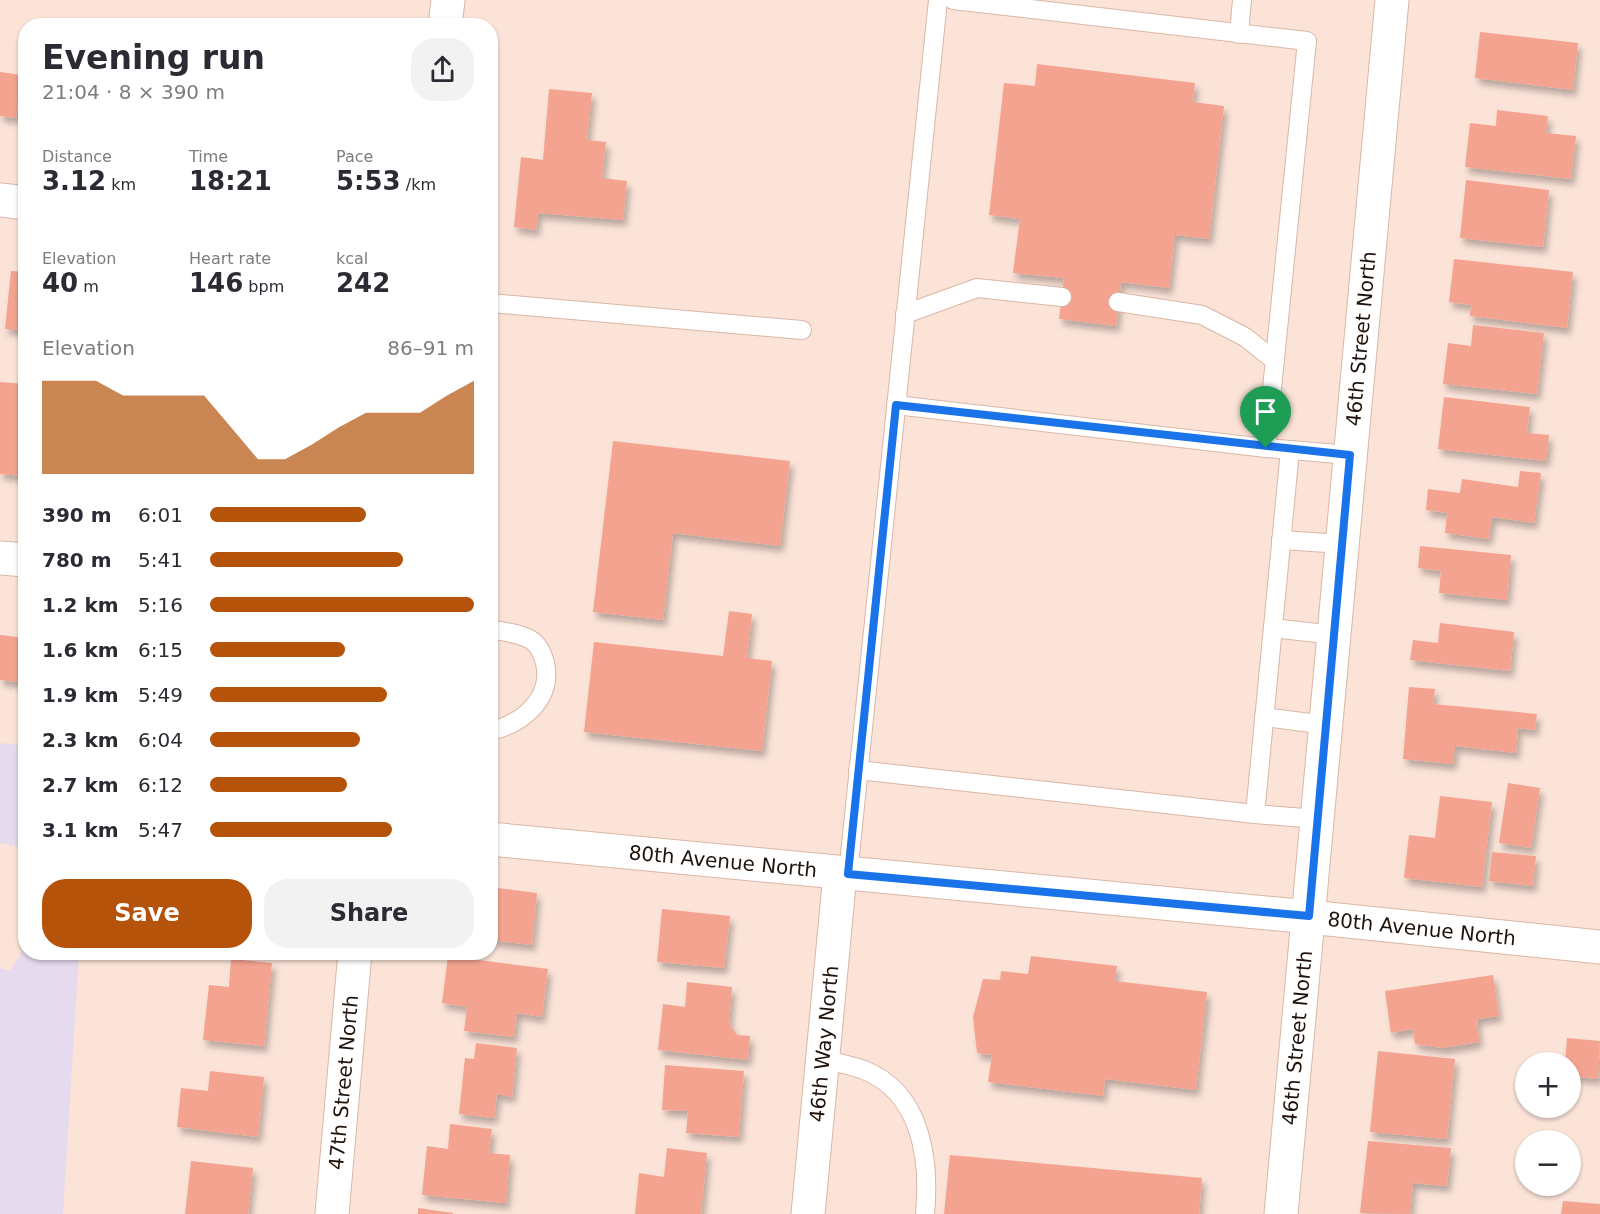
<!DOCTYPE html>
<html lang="en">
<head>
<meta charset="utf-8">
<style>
	:root { --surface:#fff; --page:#f2f2f3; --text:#2b2b33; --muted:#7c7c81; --accent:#b45309 }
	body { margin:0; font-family:"DejaVu Sans",sans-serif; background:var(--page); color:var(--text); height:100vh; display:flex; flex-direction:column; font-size:22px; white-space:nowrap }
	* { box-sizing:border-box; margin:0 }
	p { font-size:20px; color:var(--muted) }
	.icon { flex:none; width:33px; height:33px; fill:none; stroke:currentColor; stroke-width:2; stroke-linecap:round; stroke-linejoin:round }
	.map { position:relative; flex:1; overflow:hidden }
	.drawer { position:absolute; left:18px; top:18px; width:480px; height:942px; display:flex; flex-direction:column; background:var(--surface); border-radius:24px; box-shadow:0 2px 4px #0004 }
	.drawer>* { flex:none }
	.controls { position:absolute; left:1515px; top:1052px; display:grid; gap:12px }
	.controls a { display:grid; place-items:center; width:66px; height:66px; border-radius:50%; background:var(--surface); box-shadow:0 2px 4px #0004; font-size:30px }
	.pin { position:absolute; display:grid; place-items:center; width:51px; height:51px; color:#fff; margin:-62px -26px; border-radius:50% 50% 50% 0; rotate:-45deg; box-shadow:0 0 6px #0007 }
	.pin .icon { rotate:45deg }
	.round { display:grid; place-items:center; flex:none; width:63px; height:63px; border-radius:24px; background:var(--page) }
	.headline { display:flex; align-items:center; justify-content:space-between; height:102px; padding:0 24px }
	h1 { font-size:33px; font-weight:700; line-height:45px }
	.stats { display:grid; grid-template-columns:repeat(3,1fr); gap:9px; height:102px; padding:6px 24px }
	.stats div { display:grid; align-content:center }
	.stats b { font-size:26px; font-weight:700 }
	.stats small { font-size:16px; font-weight:400 }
	.stats p { font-size:16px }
	.chart { height:168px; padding:12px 24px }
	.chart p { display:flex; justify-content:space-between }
	.chart svg { width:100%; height:108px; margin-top:6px; fill:var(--accent); opacity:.7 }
	.primary-button { display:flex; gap:12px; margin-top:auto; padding:12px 24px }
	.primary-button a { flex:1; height:69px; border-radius:24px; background:var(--accent); color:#fff; font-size:24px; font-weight:700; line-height:69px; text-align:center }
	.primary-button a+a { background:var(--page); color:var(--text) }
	ul { padding:0 24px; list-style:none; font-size:20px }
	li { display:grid; grid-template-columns:96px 72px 1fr; align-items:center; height:45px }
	li i { height:15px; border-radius:8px; background:var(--accent) }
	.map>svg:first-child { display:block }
	.commercial { fill:#e5daee }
	.building { fill:#f3a38f; filter:url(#shadow) }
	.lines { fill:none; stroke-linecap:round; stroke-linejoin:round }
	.lane-casing { stroke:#dbb6a5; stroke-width:20 }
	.street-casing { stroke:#dbb6a5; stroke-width:35 }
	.lane { stroke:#fff; stroke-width:18 }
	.street { stroke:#fff; stroke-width:33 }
	.route-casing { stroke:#fff; stroke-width:12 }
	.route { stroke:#1a73e8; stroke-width:8 }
	.labels { text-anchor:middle; stroke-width:4.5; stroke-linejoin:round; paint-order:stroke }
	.street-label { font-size:20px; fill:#20130c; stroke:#fcf4f0 }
</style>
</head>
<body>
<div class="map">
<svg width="1600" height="1214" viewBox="0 0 1600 1214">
	<defs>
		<filter id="shadow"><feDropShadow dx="3.5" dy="6" stdDeviation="3" flood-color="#0004"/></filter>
	</defs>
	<rect width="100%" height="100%" fill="#fbe3d8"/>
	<g class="commercial">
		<path d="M0 743 25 746V848L0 843Z"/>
		<path d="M25 947 26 952 79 953 63 1214H0V968L10 971Z"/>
	</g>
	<g class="building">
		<path d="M1480 32 1578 43 1573 90 1475 78Z"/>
		<path d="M1037 64 1195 83 1193 102 1224 106 1209 239 1175 235 1169 288 1121 282 1116 326 1059 319 1064 278 1013 273 1020 219 989 215 1004 83 1035 86Z"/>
		<path d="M0 72 21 75 16 118 0 116Z"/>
		<path d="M549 89 592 93 587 140 606 142 602 178 627 181 623 220 538 213 536 230 514 227 521 157 543 160Z"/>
		<path d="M1497 110 1548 116 1546 133 1576 136 1571 179 1465 167 1470 123 1496 126Z"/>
		<path d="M1466 180 1549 190 1543 247 1460 238Z"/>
		<path d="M1454 259 1573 272 1567 328 1470 316 1471 305 1449 302Z"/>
		<path d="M11 271 26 272V331L5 329Z"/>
		<path d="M1473 325 1544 333 1537 394 1443 384 1448 343 1471 346Z"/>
		<path d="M0 382 26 384V476L0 474Z"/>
		<path d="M1444 397 1530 407 1527 433 1549 435 1546 461 1438 449Z"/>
		<path d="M613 441 790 461 780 546 673 533 663 620 593 612Z"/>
		<path d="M1520 471 1541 473 1534 523 1492 517 1489 539 1445 533 1447 513 1426 510 1428 489 1460 493 1462 479 1518 487Z"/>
		<path d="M1420 546 1511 555 1507 600 1439 593 1441 571 1418 568Z"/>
		<path d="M729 611 752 614 747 658 772 661 762 751 584 732 594 642 723 656Z"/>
		<path d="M1440 623 1514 632 1510 671 1410 660 1413 640 1438 643Z"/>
		<path d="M0 635 26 638V683L0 680Z"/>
		<path d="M1409 687 1435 689 1433 704 1537 714 1535 730 1518 728 1516 753 1455 746 1453 764 1403 759Z"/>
		<path d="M1508 783 1540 788 1531 848 1499 843Z"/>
		<path d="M1440 796 1492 802 1482 887 1404 878 1409 835 1435 838Z"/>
		<path d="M1492 852 1536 856 1533 886 1489 881Z"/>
		<path d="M490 887 537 893 532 945 490 940Z"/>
		<path d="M662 909 730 916 724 968 657 962Z"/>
		<path d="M448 956 548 969 542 1017 517 1013 514 1037 464 1031 467 1007 442 1003Z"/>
		<path d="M1031 956 1117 966 1115 981 1207 992 1196 1090 1105 1079 1103 1096 988 1082 992 1055 977 1053 973 1017 983 979 1000 980 1001 971 1028 974Z"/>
		<path d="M231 959 272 963 264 1046 203 1040 209 985 229 987Z"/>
		<path d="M1493 975 1499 1016 1477 1019 1479 1042 1443 1048 1415 1044 1413 1029 1391 1033 1385 991Z"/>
		<path d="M687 982 732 987 729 1023 737 1035 750 1036 748 1060 658 1050 663 1004 685 1007Z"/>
		<path d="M1567 1038 1600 1041 1598 1079 1570 1076V1062H1565Z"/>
		<path d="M476 1043 517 1048 512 1097 497 1094 494 1118 459 1114 465 1058 474 1059Z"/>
		<path d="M1378 1051 1455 1059 1447 1139 1370 1132Z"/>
		<path d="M665 1065 744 1071 739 1137 686 1133 688 1111 662 1110Z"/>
		<path d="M210 1071 264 1077 258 1137 177 1127 181 1088 208 1091Z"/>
		<path d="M450 1124 492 1129 489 1153 510 1155 506 1203 422 1195 427 1146 448 1149Z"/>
		<path d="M1368 1141 1451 1148 1447 1186 1413 1183 1410 1214 1360 1213Z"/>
		<path d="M667 1148 707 1153 701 1214H635L639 1173 664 1177Z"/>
		<path d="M950 1155 1202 1178 1199 1214H944Z"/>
		<path d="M191 1161 253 1168 248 1214H185Z"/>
		<path d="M1563 1201 1600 1204V1214H1561Z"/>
		<path d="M418 1208 453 1213V1214H418Z"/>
	</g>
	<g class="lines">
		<g class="lane-casing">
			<g id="lane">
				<path d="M953 0 1307 41 1266 448 1350 455"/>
				<path d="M1239 34 1242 0"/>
				<path d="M1118 302 1202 315 1245 337 1275 361"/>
				<path d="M490 303 802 330"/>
				<path d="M905 314 977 288 1062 297"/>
				<path d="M896 405 1266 448"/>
				<path d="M1281 540 1342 544"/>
				<path d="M1273 628 1334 635"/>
				<path d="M490 629C503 632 520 633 531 640 539 645 543 655 545 663 553 699 522 724 490 731"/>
				<path d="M1264 717 1326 725"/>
				<path d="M858 770 1255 814 1290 450"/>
				<path d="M1255 814 1318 819"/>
				<path d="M848 874 938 0"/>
				<path d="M823 1059C836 1063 851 1065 864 1070 922 1093 930 1160 925 1214"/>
			</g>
		</g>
		<g class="street-casing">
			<g id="street">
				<path d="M445 26 448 0"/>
				<path d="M0 200 26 203"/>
				<path d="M0 558 26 560"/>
				<path id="s1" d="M490 839 1309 917 1600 947"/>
				<path id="s2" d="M332 1214 355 952"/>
				<path id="s3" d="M808 1214 840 874"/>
				<path id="s4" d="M1281 1214 1392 0"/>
			</g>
		</g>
		<use href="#lane" class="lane"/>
		<use href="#street" class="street"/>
	</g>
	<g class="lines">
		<g class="route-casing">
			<path id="route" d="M896 405 1350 455 1309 916 848 874Z"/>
		</g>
		<use href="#route" class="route"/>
	</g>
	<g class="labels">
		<g class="street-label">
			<text dy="7" stroke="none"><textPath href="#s4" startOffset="879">46th Street North</textPath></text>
			<text dy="7" stroke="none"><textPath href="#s1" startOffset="234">80th Avenue North</textPath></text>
			<text dy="7" stroke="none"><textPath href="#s1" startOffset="936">80th Avenue North</textPath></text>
			<text dy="7" stroke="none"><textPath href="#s4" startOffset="177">46th Street North</textPath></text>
			<text dy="7" stroke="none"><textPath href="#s3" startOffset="171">46th Way North</textPath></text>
			<text dy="7" stroke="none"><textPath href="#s2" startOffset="132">47th Street North</textPath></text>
		</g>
	</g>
</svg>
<div class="controls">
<a>+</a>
<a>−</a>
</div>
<div class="pin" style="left:1266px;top:448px;background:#1e9e55"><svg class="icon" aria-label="arrive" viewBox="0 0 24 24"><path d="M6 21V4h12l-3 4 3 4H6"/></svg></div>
<section class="drawer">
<div class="headline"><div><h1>Evening run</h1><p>21:04 · 8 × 390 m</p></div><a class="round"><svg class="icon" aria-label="share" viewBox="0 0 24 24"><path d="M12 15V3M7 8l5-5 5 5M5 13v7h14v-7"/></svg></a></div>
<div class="stats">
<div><p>Distance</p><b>3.12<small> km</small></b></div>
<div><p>Time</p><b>18:21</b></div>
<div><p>Pace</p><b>5:53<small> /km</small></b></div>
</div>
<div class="stats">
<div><p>Elevation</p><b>40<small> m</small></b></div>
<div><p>Heart rate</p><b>146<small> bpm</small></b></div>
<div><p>kcal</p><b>242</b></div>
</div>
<div class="chart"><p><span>Elevation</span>86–91 m</p>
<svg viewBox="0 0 160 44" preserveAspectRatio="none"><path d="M0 44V6L10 6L20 6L30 12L40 12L50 12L60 12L70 25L80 38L90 38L100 32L110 25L120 19L130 19L140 19L150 12L160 6V44z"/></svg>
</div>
<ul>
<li><b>390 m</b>6:01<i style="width:59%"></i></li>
<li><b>780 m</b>5:41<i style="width:73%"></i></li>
<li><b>1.2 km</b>5:16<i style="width:100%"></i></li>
<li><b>1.6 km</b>6:15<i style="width:51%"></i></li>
<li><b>1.9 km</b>5:49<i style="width:67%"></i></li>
<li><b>2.3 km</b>6:04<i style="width:57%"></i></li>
<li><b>2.7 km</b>6:12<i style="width:52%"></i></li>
<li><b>3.1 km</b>5:47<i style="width:69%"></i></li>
</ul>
<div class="primary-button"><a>Save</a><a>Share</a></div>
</section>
</div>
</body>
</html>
